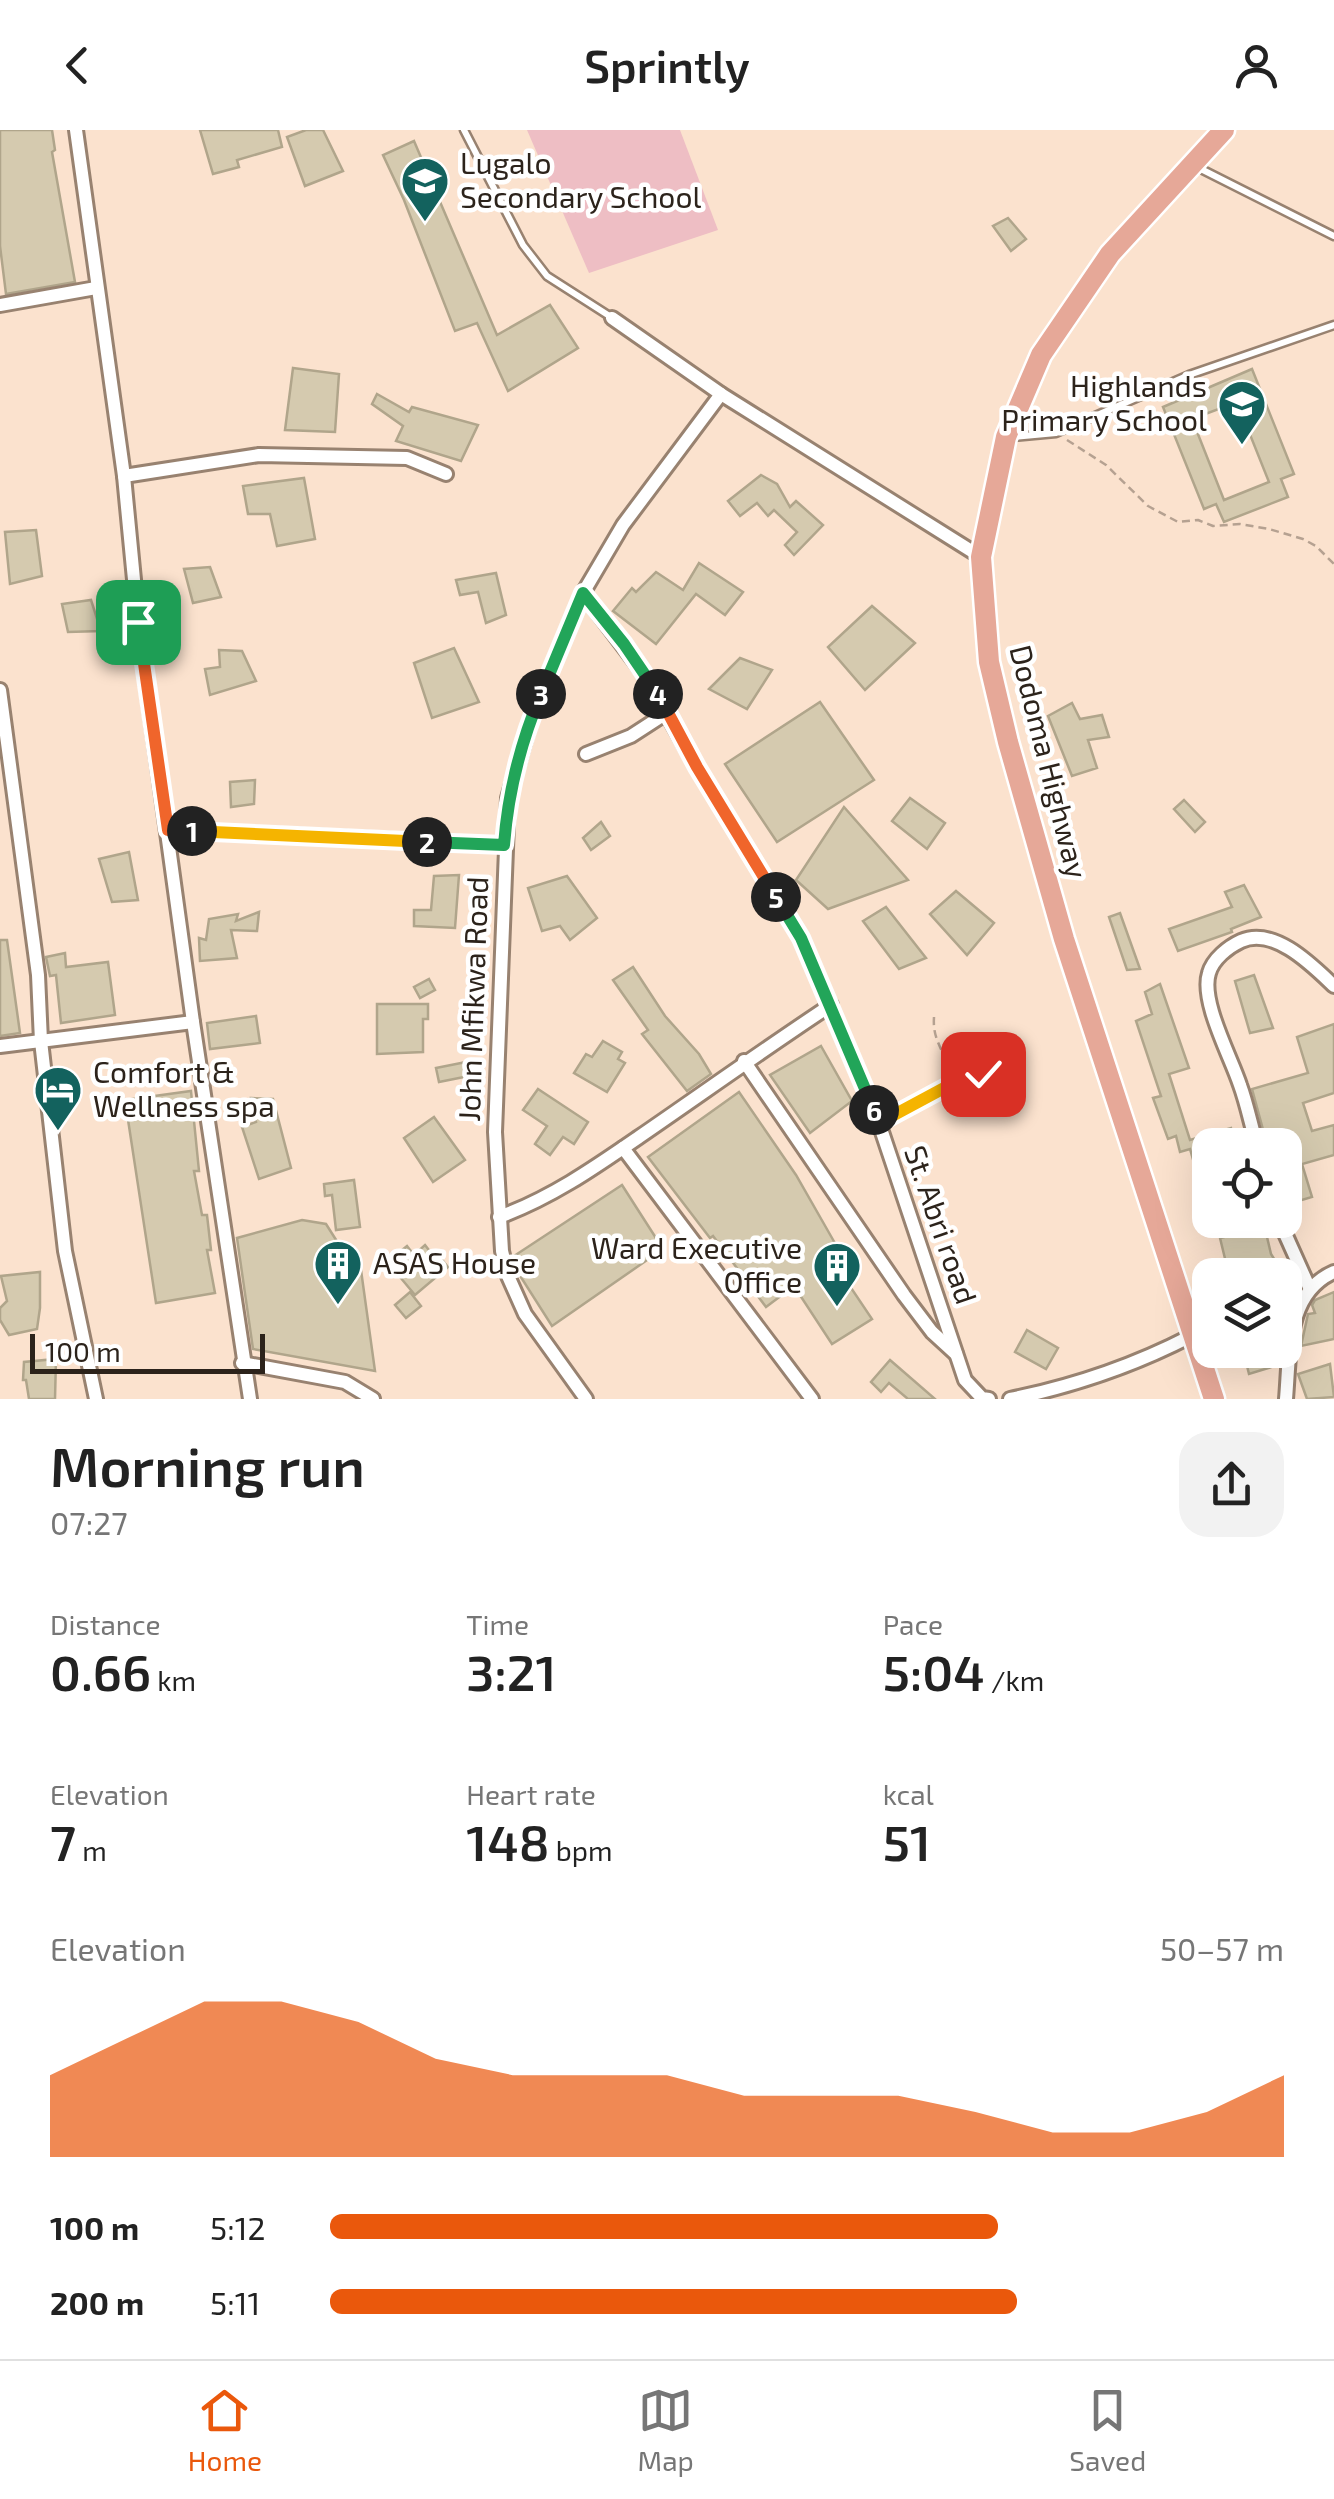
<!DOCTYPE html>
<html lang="en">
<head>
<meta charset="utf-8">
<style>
	:root { --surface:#fff; --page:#f2f2f2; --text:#222; --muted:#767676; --line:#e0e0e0; --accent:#ea580c }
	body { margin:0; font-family:"Exo 2",sans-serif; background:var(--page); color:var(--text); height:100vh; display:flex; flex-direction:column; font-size:38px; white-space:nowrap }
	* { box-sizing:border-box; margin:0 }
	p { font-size:32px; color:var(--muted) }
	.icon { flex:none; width:55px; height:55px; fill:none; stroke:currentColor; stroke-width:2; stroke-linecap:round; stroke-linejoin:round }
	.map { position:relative; height:1269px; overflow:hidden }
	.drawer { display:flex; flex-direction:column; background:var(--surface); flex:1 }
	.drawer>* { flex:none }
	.buttons { position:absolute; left:1192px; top:998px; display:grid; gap:20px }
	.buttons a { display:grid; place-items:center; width:110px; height:110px; border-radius:20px; background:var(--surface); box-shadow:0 10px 40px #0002; font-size:50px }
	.scale { position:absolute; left:30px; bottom:25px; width:235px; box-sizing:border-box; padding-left:10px; border:5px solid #2c231b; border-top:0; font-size:28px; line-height:35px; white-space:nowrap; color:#2c231b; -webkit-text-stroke:8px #fff; paint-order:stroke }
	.pin { position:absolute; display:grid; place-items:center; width:85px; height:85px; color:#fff; margin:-42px; border-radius:20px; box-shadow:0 5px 15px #0006 }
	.km { position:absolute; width:50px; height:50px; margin:-25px; border-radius:50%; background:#222; color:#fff; font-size:28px; line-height:50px; text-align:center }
	.round { display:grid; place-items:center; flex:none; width:105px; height:105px; border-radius:30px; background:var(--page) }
	.summary { display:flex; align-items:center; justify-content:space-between; height:170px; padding:0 50px }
	h1 { font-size:55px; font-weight:600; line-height:75px }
	.figures { display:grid; grid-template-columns:repeat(3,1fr); gap:15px; height:170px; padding:10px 50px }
	.figures div { display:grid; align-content:center }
	.figures b { font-size:50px; font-weight:600 }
	.figures small { font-size:28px; font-weight:400 }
	.figures p { font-size:28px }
	.chart { height:280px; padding:20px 50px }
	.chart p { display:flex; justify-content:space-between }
	.chart svg { width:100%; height:180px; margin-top:10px; fill:var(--accent); opacity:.7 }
	ul { padding:0 50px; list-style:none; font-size:32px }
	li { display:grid; grid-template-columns:160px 120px 1fr; align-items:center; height:75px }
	li i { height:25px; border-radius:12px; background:var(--accent) }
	header { display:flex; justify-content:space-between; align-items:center; height:130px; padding:0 50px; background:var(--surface); font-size:45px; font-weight:600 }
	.tabs { display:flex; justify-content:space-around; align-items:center; height:140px; border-top:2px solid var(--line); background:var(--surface); font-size:28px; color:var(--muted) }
	.tabs a { display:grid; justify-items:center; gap:5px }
	.tabs .active { color:var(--accent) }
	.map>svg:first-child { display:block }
	.green { fill:#eebec4 }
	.building { fill:#d5caaf; stroke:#b0a58b; stroke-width:2.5; fill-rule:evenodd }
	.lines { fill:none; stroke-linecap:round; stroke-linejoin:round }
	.service-casing { stroke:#988270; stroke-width:11 }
	.minor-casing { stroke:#988270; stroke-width:18 }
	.trunk-casing { stroke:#fff; stroke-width:25 }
	.path { stroke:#b5a191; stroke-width:2.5; stroke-dasharray:8 5; stroke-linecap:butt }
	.service { stroke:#fff; stroke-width:6 }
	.minor { stroke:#fff; stroke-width:12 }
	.trunk { stroke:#e6a898; stroke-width:20 }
	.split-1-casing { stroke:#fff; stroke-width:20 }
	.split-2-casing { stroke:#fff; stroke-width:20 }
	.split-3-casing { stroke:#fff; stroke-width:20 }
	.split-4-casing { stroke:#fff; stroke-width:20 }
	.split-5-casing { stroke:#fff; stroke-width:20 }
	.split-6-casing { stroke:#fff; stroke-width:20 }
	.split-7-casing { stroke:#fff; stroke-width:20 }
	.split-1 { stroke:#f0652b; stroke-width:12 }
	.split-2 { stroke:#f5b400; stroke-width:12 }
	.split-3 { stroke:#22a559; stroke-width:12 }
	.split-4 { stroke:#22a559; stroke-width:12 }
	.split-5 { stroke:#f0652b; stroke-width:12 }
	.split-6 { stroke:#22a559; stroke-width:12 }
	.split-7 { stroke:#f5b400; stroke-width:12 }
	.labels { text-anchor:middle; stroke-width:9; stroke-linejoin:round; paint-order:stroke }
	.poi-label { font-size:30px; fill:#2c231b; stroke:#fff; text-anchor:start }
	.street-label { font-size:30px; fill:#2c231b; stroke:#fff }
</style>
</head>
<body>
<header><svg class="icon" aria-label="back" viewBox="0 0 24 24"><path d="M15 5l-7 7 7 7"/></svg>Sprintly<svg class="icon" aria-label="person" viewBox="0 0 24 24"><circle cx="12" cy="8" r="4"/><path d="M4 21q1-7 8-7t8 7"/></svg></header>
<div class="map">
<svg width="1334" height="1269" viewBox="0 0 1334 1269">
	<rect width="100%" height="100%" fill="#fbe2ce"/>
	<path class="green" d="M527 0H680L718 100 589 143Z"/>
	<g class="building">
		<path d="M0 0H52L55 20 52 22 75 152 6 164 0 116Z"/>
		<path d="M200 0H278L282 17 237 30 239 37 213 44Z"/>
		<path d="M306 0H323L343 41 305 56 287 7Z"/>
		<path d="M414 11 497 205 550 175 578 218 508 261 477 193 455 201 404 70 383 25Z"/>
		<path d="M1008 88 1026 109 1011 121 993 96Z"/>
		<path d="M293 238 339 244 335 302 285 300Z"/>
		<path d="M1252 239 1294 344 1281 349 1288 367 1224 392 1216 374 1204 379 1163 277ZM1237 272 1269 352 1224 370 1192 289Z"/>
		<path d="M377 264 409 282 412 277 478 295 461 331 396 311 403 296 372 274Z"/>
		<path d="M761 345 777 354 790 377 796 371 823 395 794 425 785 415 797 402 774 380 768 386 757 373 740 386 728 371Z"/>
		<path d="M304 348 315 409 277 416 270 384H248L243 356Z"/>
		<path d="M36 400 42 446 10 454 5 402Z"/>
		<path d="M699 433 743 462 725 485 696 464 656 514 613 481 632 458 636 462 656 442 683 460Z"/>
		<path d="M210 437 221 467 193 473 184 439Z"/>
		<path d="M496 443 506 485 486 493 478 462 460 465 456 450Z"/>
		<path d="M91 470 101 501 68 502 62 474Z"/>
		<path d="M872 476 915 513 865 560 828 517Z"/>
		<path d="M454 518 479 572 432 588 414 533Z"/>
		<path d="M219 520 242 521 256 551 210 565 205 539 220 537Z"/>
		<path d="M740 528 772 540 747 579 709 559Z"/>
		<path d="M820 572 874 650 777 712 725 634Z"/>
		<path d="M1072 573 1080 589 1102 585 1109 607 1088 610 1097 638 1072 646 1048 586Z"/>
		<path d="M255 650 254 674 231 677 230 652Z"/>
		<path d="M910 668 945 693 927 719 892 691Z"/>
		<path d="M1184 670 1205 692 1195 702 1174 679Z"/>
		<path d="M844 677 908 750 828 779 796 750Z"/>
		<path d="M601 692 610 706 591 720 583 708Z"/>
		<path d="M129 722 138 770 112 772 99 729Z"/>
		<path d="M459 745 455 798 414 796V780H431L434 746Z"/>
		<path d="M567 746 597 788 570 810 560 796 542 801 528 758Z"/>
		<path d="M1244 755 1261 787 1231 799 1232 802 1178 821 1169 799 1232 777 1225 762Z"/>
		<path d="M956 761 994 793 967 825 930 784Z"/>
		<path d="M886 777 926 828 899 839 863 791Z"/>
		<path d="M259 782 257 801 231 800 237 828 200 831 199 808 206 810 209 789 238 784 236 791Z"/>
		<path d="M1120 783 1140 839 1127 840 1109 787Z"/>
		<path d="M0 810H7L20 903 0 906Z"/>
		<path d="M65 823 66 837 108 832 115 885 61 893 56 845 50 846 46 827Z"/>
		<path d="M633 837 665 886 699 924 711 944 687 961 642 904 648 900 613 850Z"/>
		<path d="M1254 845 1273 898 1250 903 1235 851Z"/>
		<path d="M429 849 435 860 420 868 414 857Z"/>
		<path d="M1160 854 1189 938 1169 944 1190 1010 1231 998 1236 1015H1210V1075H1206L1190 1019 1180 1022 1176 1006 1168 1009 1153 968 1161 966 1136 891 1152 884 1145 862Z"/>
		<path d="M377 874H428V889H423V922L377 924Z"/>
		<path d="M256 886 260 913 210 919 207 893Z"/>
		<path d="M1334 894V963L1303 973 1312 1001 1334 995V1025L1302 1034 1312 1067 1285 1075V1000L1265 1007 1252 959 1308 943 1297 907Z"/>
		<path d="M603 911 622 922 618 929 625 933 607 962 574 943 586 924 592 927Z"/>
		<path d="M821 916 852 971 810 1003 770 945Z"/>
		<path d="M471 931 474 945 439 952 436 938Z"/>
		<path d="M538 959 588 992 574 1014 563 1007 550 1025 535 1014 547 996 523 980Z"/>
		<path d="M191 961 199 1041H194L202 1085H207L211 1120H207L215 1163 156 1173 125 970Z"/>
		<path d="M739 962 796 1045 840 1122 831 1128 872 1189 832 1214 794 1156 766 1177 713 1106 710 1108 648 1027Z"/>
		<path d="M251 968 273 969 291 1038 259 1049 242 997 256 992Z"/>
		<path d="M434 987 465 1030 433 1052 404 1008Z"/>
		<path d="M354 1050 360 1097 336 1100 332 1065 325 1066 324 1054Z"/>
		<path d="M622 1055 663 1119 552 1196 517 1141 514 1126Z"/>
		<path d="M302 1090 326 1094 357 1143 361 1140 375 1241 253 1219 237 1108Z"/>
		<path d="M1245 1090H1263L1271 1124 1284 1145H1241L1240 1142 1229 1145 1220 1108 1249 1101Z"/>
		<path d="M425 1115 432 1124 435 1121 448 1137 415 1165 395 1141 399 1138 391 1129 407 1116 414 1125Z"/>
		<path d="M40 1142V1178L37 1199 9 1205 0 1190V1178L7 1171 1 1146Z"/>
		<path d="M410 1162 421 1176 406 1188 395 1175Z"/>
		<path d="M1334 1162V1209L1301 1216 1308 1184 1315 1183 1312 1175 1315 1170Z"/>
		<path d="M1027 1200 1058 1218 1046 1239 1015 1222Z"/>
		<path d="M1243 1220H1280L1278 1235 1249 1244Z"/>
		<path d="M56 1229 55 1269H29L26 1250H23L24 1232Z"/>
		<path d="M890 1230 935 1269H908L889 1253 881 1262 871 1252Z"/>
		<path d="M1330 1234 1334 1267 1307 1269 1298 1244Z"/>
	</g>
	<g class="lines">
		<g class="service-casing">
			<g id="service">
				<path d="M464 0 523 115 547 146 611 187"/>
				<path d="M1195 36 1334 106"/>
				<path d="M1013 307 1056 303 1189 245 1334 195"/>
				<path d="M880 992 947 957 998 940"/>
			</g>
		</g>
		<g class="minor-casing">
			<g id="minor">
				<path d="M76 0 124 346 138 491 193 892 250 1269"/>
				<path d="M0 175 96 158"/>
				<path d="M612 188 721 264 981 427"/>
				<path d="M124 346 259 325 407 328 446 344"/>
				<path d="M583 463 645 545 697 637 801 808 879 993 965 1250 982 1268 989 1269"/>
				<path d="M0 560 38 845 41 911 65 1121 96 1269"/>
				<path d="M586 624 631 606 668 582"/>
				<path d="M168 700 504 715"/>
				<path d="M0 916 193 892"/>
				<path d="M744 931 904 1165 932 1202 956 1224"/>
				<path d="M1257 1015C1251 995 1247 974 1240 955 1231 927 1200 871 1209 843 1213 829 1228 817 1241 811 1274 796 1313 836 1334 856"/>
				<path d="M623 1018 812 1269"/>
				<path d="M499 1087C551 1068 594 1038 639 1007 703 963 766 918 831 875"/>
				<path d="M1279 1090 1309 1157"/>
				<path d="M242 1233 345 1252 373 1269"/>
				<path d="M586 1269 525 1184 508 1146 502 1121 495 1002 508 668 533 582 583 463 623 395 721 264"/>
				<path d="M1010 1269C1074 1256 1133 1236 1191 1206"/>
				<path d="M1286 1269C1290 1223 1286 1163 1334 1142"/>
			</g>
		</g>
		<g class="trunk-casing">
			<path id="trunk" d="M1214 1269 1064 809 1008 612 989 532 981 427 1006 307 1041 225 1110 124 1224 0"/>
		</g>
		<g class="path">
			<path d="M1067 310 1106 335 1148 376 1178 392 1198 390 1213 396 1240 394 1269 399 1303 409 1316 416 1334 434"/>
			<path d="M934 887C932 913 947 921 948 945"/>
		</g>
		<use href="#service" class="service"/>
		<use href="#minor" class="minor"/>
		<use href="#trunk" class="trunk"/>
	</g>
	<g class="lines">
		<g class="split-1-casing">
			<path id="split-1" d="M138 492 168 700 192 701"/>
		</g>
		<g class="split-2-casing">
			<path id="split-2" d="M192 701 427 712"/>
		</g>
		<g class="split-3-casing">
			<path id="split-3" d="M427 712 504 715C508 662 520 614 541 564"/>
		</g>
		<g class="split-4-casing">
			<path id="split-4" d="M541 564 583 463 624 514 658 564"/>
		</g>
		<g class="split-5-casing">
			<path id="split-5" d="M658 564 697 637 776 767"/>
		</g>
		<g class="split-6-casing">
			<path id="split-6" d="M776 767 801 808 874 980"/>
		</g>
		<g class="split-7-casing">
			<path id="split-7" d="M874 980 879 993 946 957 983 944"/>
		</g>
		<use href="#split-1" class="split-1"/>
		<use href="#split-2" class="split-2"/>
		<use href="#split-3" class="split-3"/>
		<use href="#split-4" class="split-4"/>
		<use href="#split-5" class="split-5"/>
		<use href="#split-6" class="split-6"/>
		<use href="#split-7" class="split-7"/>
	</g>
	<defs>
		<g id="school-pin" transform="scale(2.5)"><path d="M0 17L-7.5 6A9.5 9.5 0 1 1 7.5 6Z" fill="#13625e" stroke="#fff"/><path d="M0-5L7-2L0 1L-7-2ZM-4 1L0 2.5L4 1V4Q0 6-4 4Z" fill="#fff"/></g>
		<g id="hotel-pin" transform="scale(2.5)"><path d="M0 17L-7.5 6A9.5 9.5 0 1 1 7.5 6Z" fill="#13625e" stroke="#fff"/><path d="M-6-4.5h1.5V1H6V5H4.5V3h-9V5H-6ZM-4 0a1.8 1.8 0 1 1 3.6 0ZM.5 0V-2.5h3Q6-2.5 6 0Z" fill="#fff"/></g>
		<g id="building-pin" transform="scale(2.5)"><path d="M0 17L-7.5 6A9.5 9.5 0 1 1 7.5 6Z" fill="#13625e" stroke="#fff"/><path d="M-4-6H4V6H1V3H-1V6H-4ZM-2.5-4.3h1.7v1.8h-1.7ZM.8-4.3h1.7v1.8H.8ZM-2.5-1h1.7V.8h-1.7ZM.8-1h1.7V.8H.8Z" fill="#fff"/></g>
	</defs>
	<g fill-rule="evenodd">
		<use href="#school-pin" x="425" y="51"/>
		<use href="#school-pin" x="1242" y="274"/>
		<use href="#hotel-pin" x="58" y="960"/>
		<use href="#building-pin" x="338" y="1134"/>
		<use href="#building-pin" x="837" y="1136"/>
	</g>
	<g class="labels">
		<g class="poi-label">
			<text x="460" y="44">Lugalo<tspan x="460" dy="34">Secondary School</tspan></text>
			<text x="1207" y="267" text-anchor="end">Highlands<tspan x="1207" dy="34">Primary School</tspan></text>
			<text x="93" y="953">Comfort &amp;<tspan x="93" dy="34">Wellness spa</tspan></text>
			<text x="802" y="1129" text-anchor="end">Ward Executive<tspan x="802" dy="34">Office</tspan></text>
			<text x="373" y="1144">ASAS House</text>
		</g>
		<g class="street-label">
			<text transform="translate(1048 632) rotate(76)" y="10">Dodoma Highway</text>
			<text transform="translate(474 869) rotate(-88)" y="10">John Mfikwa Road</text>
			<text transform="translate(940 1095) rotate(71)" y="10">St. Abri road</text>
		</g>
	</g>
</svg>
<div class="buttons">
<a><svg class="icon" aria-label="locate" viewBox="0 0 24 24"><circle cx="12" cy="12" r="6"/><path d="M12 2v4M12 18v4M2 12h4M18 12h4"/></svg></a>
<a><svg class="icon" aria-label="layers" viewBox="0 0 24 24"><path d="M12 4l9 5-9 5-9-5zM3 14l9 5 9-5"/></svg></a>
</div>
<div class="scale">100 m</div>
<div class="pin" style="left:138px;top:492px;background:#1e9e55"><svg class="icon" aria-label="arrive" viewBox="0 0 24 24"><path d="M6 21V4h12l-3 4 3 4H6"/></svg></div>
<div class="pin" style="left:983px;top:944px;background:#d93025"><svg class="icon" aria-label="check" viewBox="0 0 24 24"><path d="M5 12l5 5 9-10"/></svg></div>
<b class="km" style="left:192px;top:701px">1</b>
<b class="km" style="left:427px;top:712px">2</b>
<b class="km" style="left:541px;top:564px">3</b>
<b class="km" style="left:658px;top:564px">4</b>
<b class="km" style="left:776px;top:767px">5</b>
<b class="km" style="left:874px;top:980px">6</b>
</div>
<section class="drawer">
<div class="summary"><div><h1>Morning run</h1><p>07:27</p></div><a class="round"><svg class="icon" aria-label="share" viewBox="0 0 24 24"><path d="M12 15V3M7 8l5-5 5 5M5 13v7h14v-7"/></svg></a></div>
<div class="figures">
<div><p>Distance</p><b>0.66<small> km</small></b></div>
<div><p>Time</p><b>3:21</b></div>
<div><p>Pace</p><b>5:04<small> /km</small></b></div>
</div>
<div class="figures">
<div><p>Elevation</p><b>7<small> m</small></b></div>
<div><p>Heart rate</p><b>148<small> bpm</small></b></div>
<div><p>kcal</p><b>51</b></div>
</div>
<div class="chart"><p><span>Elevation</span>50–57 m</p>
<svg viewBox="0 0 160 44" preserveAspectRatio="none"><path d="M0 44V24L10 15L20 6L30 6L40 11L50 20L60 24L70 24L80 24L90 29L100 29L110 29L120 33L130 38L140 38L150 33L160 24V44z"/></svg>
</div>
<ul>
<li><b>100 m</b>5:12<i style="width:70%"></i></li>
<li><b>200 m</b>5:11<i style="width:72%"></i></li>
</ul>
</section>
<nav class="tabs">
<a class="active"><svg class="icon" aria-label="home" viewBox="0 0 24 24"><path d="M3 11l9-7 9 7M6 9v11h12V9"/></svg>Home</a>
<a><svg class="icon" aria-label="map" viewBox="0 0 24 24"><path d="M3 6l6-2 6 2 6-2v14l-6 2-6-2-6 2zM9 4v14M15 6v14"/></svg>Map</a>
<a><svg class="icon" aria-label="saved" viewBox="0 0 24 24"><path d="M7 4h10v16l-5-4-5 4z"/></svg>Saved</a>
</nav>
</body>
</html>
